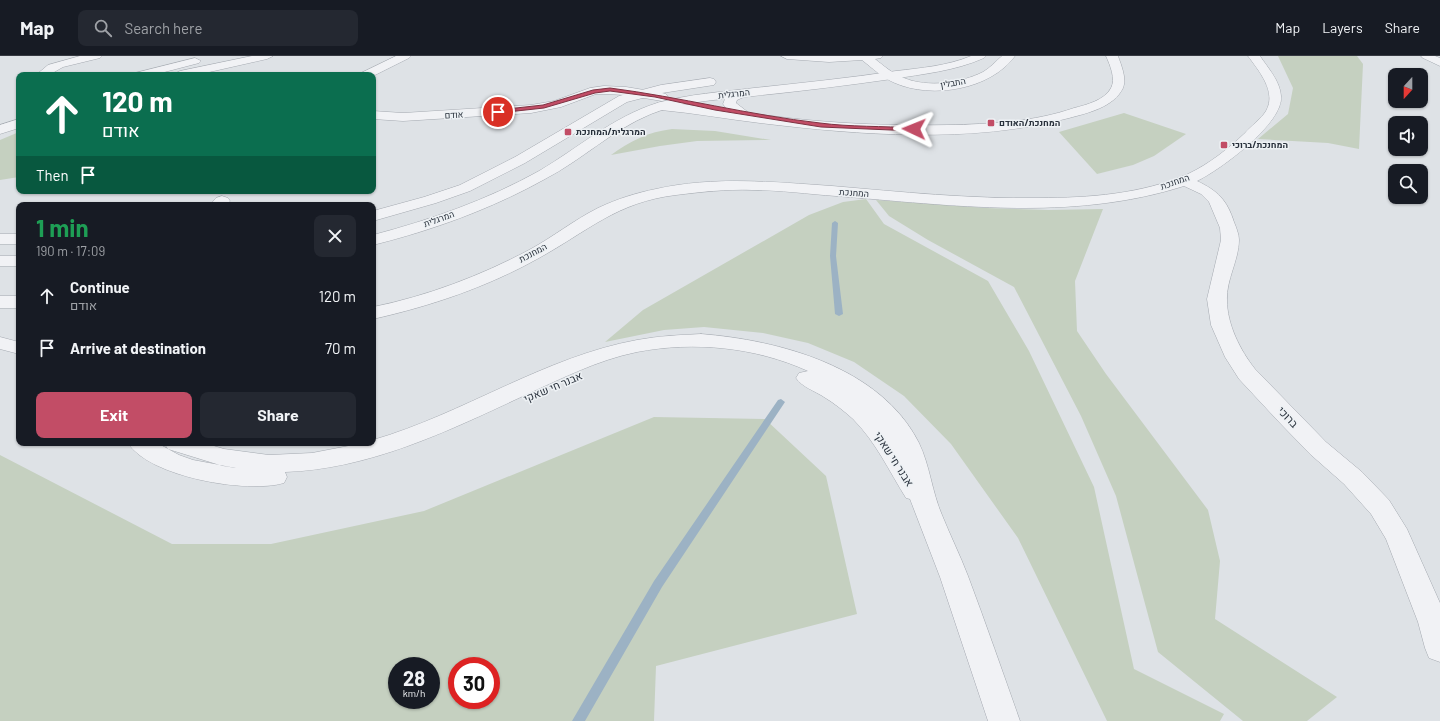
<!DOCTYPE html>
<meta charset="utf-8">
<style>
:root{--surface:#171b24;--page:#242831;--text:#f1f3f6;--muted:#9ea1a6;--line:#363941;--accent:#c24d66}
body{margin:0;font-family:Barlow,Heebo,sans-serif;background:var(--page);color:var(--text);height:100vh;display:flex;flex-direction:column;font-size:15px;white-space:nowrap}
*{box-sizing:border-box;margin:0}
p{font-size:13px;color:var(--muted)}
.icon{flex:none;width:22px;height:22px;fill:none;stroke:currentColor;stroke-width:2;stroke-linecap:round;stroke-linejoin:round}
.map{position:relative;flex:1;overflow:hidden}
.side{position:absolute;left:16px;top:146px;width:360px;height:244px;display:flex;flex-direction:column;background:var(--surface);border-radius:8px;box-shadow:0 1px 3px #0004}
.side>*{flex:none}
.guide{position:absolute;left:16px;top:16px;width:360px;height:122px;border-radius:8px;box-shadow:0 1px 3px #0004;background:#0b6e4f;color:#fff;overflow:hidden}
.needle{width:26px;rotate:201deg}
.fabs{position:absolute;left:1388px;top:12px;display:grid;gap:8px}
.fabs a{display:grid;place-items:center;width:40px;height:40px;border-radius:8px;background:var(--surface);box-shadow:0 1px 3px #0004;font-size:20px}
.speed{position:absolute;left:388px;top:601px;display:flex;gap:8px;font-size:20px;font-weight:700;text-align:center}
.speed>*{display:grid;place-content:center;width:52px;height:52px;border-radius:50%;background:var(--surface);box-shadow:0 1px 3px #0004;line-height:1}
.speed small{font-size:10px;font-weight:400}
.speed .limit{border:6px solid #d22;background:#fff;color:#111}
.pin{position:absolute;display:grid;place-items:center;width:34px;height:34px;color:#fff;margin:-17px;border:2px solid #fff;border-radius:50%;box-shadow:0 1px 4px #0007}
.me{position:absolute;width:44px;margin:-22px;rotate:272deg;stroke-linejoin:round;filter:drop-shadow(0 0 3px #0008)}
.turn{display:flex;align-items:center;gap:14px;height:84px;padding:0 20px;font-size:18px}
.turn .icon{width:52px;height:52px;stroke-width:2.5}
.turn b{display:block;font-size:28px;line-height:34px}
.then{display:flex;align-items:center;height:38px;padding:0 20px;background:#0003;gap:8px;font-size:15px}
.round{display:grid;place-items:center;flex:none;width:42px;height:42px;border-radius:8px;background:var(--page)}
.head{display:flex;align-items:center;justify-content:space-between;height:68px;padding:0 20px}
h1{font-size:24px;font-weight:700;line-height:30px;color:#1e9e55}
.cta{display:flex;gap:8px;margin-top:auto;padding:8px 20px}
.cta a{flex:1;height:46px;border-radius:8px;background:var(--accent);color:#fff;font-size:16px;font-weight:700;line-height:46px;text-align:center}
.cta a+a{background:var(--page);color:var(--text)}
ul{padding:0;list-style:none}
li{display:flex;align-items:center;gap:12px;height:52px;padding:0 20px}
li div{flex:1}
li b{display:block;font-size:15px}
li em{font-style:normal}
header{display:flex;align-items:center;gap:24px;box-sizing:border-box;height:56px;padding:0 20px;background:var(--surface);border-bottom:1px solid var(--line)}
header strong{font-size:19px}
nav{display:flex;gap:22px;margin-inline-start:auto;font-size:14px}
.search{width:280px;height:36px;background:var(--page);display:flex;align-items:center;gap:10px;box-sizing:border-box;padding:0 14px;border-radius:8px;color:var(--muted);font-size:15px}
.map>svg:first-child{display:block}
.green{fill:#c5d0c0;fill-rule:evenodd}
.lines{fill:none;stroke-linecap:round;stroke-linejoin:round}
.stream{fill:#9cb2c4;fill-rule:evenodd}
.minor-casing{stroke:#a4a9b0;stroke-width:1}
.tertiary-casing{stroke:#a4a9b0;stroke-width:1}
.minor{fill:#f1f2f5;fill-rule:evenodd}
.tertiary{fill:#f1f2f5;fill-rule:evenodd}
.route{fill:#c24d66;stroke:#7e3242}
.poi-dot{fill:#c24d66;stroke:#edf1f4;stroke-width:1.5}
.labels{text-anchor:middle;stroke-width:3;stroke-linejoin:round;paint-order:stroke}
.far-street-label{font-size:9px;fill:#29313c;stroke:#edf1f4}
.far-poi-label{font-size:9px;font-weight:bold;fill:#29313c;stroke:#edf1f4;text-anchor:start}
.street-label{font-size:11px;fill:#29313c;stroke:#edf1f4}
</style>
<header>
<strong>Map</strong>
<div class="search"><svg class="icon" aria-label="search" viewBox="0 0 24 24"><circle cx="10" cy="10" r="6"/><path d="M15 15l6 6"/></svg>Search here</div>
<nav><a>Map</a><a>Layers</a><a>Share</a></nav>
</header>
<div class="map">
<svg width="1440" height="665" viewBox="0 0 1440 665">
<rect width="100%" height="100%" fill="#dee2e6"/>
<g class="green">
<path d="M 1278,0 L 1357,0 L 1363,8 L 1359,93 L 1328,87 L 1258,83 L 1288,58 L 1293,32 Z"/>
<path d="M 1124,57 L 1186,78 L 1154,100 L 1133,109 L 1097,118 L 1059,76 Z"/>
<path d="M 672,73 L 715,75 L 771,84 L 697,85 L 660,90 L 611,99 C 630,85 648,76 672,73 Z"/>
<path d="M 19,76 L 19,121 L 0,124 L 0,84 Z"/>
<path d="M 866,143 L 884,168 L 988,225 L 1029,295 L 1094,431 L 1134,613 L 1224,658 L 1220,665 L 1107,665 L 1018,482 L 951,388 L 904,340 L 854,306 L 808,287 L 763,277 L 704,271 L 664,274 L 605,286 L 643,254 L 809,159 L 843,146 Z"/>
<path d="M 876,144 L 986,152 L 1049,154 L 1103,153 L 1075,225 L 1077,275 L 1106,318 L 1208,454 L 1220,505 L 1215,563 L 1337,641 L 1307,665 L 1243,665 L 1158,596 L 1116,440 L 1081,360 L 1014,231 L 928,184 L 889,160 Z"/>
<path d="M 654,361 L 765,363 L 826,420 L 857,558 L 656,610 L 654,665 L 0,665 L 0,399 L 172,488 L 271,488 L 424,455 ZM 397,610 L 431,610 L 431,644 L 397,644 ZM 457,610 L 491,610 L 491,644 L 457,644 Z"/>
</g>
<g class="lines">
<g class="stream">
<path d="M 835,165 L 838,167 L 836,200 L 843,258 L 839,260 L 835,258 L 830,200 L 832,167 Z"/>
<path d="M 781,343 L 785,346 L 662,531 L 585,665 L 572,665 L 654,525 L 778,344 Z"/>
</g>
<g class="minor-casing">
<g id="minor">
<path d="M 80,0 L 102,0 L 100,2 L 63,11 L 49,19 L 36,19 L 48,9 Z"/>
<path d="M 396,0 L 411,0 L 409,2 L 373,20 L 359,19 L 361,17 Z"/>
<path d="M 781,0 L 883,0 L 881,2 L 875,3 C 884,10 893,18 904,22 C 928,32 961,27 983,16 C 990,12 996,5 1002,0 L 1015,0 C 990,34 932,43 895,27 C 883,22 872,12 862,4 L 829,6 L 787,3 Z"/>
<path d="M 1106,0 L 1118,0 C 1121,9 1127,22 1123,32 C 1114,51 1088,57 1069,62 C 971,88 860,79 760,67 C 727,63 694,57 661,54 L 657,53 L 655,50 L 657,47 L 661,46 C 703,50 745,57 788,62 C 841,68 895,70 948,69 C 990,68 1034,66 1074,52 C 1086,49 1105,44 1111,32 C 1116,23 1110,9 1106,0 Z"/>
<path d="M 1248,0 L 1260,0 C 1268,12 1280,25 1281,40 C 1284,67 1220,114 1197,125 C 1218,135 1227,144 1234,166 C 1236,171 1239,178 1239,184 C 1239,204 1226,224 1227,244 C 1227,268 1240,294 1255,313 L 1326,386 L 1362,416 L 1389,444 L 1407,473 L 1440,547 L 1440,606 L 1429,602 L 1425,592 L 1418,566 L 1386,483 L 1371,458 L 1344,428 L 1310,398 L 1279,366 L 1239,323 L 1225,301 L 1211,269 L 1207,243 L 1221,184 L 1220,172 L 1209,146 L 1201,138 L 1184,130 C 1071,166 952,149 836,140 C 808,138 780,134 752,134 C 726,133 701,136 676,139 C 617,146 588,175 539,202 C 487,231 431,250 373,263 L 373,251 C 427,240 480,220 529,194 C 553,181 574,164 598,152 C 617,143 636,137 656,133 C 714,120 773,126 832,130 C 901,136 970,143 1039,142 C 1089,142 1142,138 1188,118 C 1209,108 1228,93 1245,77 C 1251,70 1261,63 1266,55 C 1277,36 1259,15 1248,0 Z"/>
<path d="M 1421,0 L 1435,0 L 1440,2 L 1440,10 L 1423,2 Z"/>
<path d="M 604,30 L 626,31 L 662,37 L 666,38 L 668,41 L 666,44 L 662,45 L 626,39 L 604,38 L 596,38 L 561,51 L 531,57 L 403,65 L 373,63 L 373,55 L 403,57 L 531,49 L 554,45 L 590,32 Z"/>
<path d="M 222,140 L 228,142 L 230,145 L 227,149 L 210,149 L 216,142 Z"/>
<rect x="0" y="178" width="19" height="10"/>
<path d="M 701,278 C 779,284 881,311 919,387 C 930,410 932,436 942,459 C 950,479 960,499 968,520 C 986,568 1003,617 1020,665 L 988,665 L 940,521 L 910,443 L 906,442 C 889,415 876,386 853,363 C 844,355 834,347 824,341 C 815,335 802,331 796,322 L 799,317 L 808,315 C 755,291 694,285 637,296 C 597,304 558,324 521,341 C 446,376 369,413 285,416 L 287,421 L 284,427 C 248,438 149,421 128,387 L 157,387 L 179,399 L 193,404 L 236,412 L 223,410 L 168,393 L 164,387 L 204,387 L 224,393 L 269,399 L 312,397 L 364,387 L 373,387 L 373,384 C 463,358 544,301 637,284 C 659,280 679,279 701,278 Z"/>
<path d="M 0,281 L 19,286 L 19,298 L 0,293 Z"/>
</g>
</g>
<g class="tertiary-casing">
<g id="tertiary">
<path d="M 252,0 L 273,0 L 267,3 L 196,19 L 174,19 L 176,17 L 180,15 Z"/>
<path d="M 971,0 L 986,0 L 984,2 C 955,15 923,18 892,23 C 843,30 793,36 744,41 L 737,44 L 736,47 L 749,57 L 748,60 C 738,62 728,56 723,48 L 725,43 C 699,45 674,49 651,58 C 612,74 582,104 545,123 C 491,153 433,174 373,189 L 373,179 C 430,164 487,144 539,115 C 578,92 613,61 657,47 C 689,38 722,36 754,32 C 802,27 849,22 896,15 C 921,12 947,10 971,0 Z"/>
<path d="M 195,2 L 201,5 L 199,7 L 153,19 L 133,19 L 135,17 Z"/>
<path d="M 710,22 L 714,23 L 716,26 L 714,29 L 662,37 L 627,46 L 525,107 L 470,135 L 436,147 L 373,165 L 373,155 L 424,141 L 460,129 L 515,101 L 619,40 L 661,29 Z"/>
<path d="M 19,63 L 19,72 L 0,78 L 0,69 Z"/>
<rect x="0" y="200" width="19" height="10"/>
<rect x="0" y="240" width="19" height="12"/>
</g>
</g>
<use href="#minor" class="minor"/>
<use href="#tertiary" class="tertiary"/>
</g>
<path class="route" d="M 610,32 C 680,41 749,59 820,67 C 850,71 883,70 914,72 L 917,73 L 914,75 L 821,71 L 715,54 L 655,41 L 610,35 L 595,37 L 544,52 L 498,57 L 496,56 L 498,54 L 543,49 L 593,34 Z"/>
<g class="poi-dot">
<rect x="987" y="63" width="8" height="8" rx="2"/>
<rect x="564" y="72" width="8" height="8" rx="2"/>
<rect x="1220" y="85" width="8" height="8" rx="2"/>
</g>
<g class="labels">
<g class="far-street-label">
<text transform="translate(953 27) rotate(-10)" y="3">התבלין</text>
<text transform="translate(734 38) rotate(-6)" y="3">המרגלית</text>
<text transform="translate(454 59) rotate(-3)" y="3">אודם</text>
<text transform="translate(1175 126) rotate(-19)" y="3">המחנכת</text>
<text transform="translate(854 137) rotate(4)" y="3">המחנכת</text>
<text transform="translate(439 163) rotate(-20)" y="3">המרגלית</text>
<text transform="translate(533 197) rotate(-28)" y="3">המחנכת</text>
</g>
<g class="far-poi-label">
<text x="999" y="70">המחנכת/האודם</text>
<text x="576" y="79">המרגלית/המחנכת</text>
<text x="1232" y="92">המחנכת/ברוכי</text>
</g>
<g class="street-label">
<text transform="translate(553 331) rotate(-23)" y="4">אבנר חי שאקי</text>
<text transform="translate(1288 361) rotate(46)" y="4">ברוכי</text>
<text transform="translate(894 403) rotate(57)" y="4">אבנר חי שאקי</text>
</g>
</g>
</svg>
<div class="fabs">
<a><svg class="needle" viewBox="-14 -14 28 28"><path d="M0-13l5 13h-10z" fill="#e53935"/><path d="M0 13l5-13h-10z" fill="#9ea1a6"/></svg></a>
<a><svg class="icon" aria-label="sound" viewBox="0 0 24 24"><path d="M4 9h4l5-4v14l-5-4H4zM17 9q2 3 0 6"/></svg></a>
<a><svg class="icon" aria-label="search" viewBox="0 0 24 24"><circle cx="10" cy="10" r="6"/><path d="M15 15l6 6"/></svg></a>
</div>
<div class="speed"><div>28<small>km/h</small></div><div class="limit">30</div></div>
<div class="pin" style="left:498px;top:56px;background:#d93025"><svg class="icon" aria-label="arrive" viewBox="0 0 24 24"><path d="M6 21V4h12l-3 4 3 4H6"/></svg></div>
<svg class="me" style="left:914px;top:73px" viewBox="-20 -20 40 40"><path d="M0-17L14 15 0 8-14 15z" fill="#c24d66" stroke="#fff" stroke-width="4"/></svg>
<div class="guide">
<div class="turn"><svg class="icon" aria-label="ahead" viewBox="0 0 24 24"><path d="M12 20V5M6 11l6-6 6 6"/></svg><div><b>120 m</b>אודם</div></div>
<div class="then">Then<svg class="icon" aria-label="arrive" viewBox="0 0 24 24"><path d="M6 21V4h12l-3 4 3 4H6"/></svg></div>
</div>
<section class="side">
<div class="head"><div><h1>1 min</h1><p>190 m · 17:09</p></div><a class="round"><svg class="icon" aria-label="close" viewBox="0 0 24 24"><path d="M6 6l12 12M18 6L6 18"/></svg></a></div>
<ul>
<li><svg class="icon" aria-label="ahead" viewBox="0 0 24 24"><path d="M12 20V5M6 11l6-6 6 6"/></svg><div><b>Continue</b><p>אודם</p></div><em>120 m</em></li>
<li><svg class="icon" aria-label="arrive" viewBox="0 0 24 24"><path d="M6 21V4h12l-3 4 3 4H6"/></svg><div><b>Arrive at destination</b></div><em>70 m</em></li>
</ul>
<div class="cta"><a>Exit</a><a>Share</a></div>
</section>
</div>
